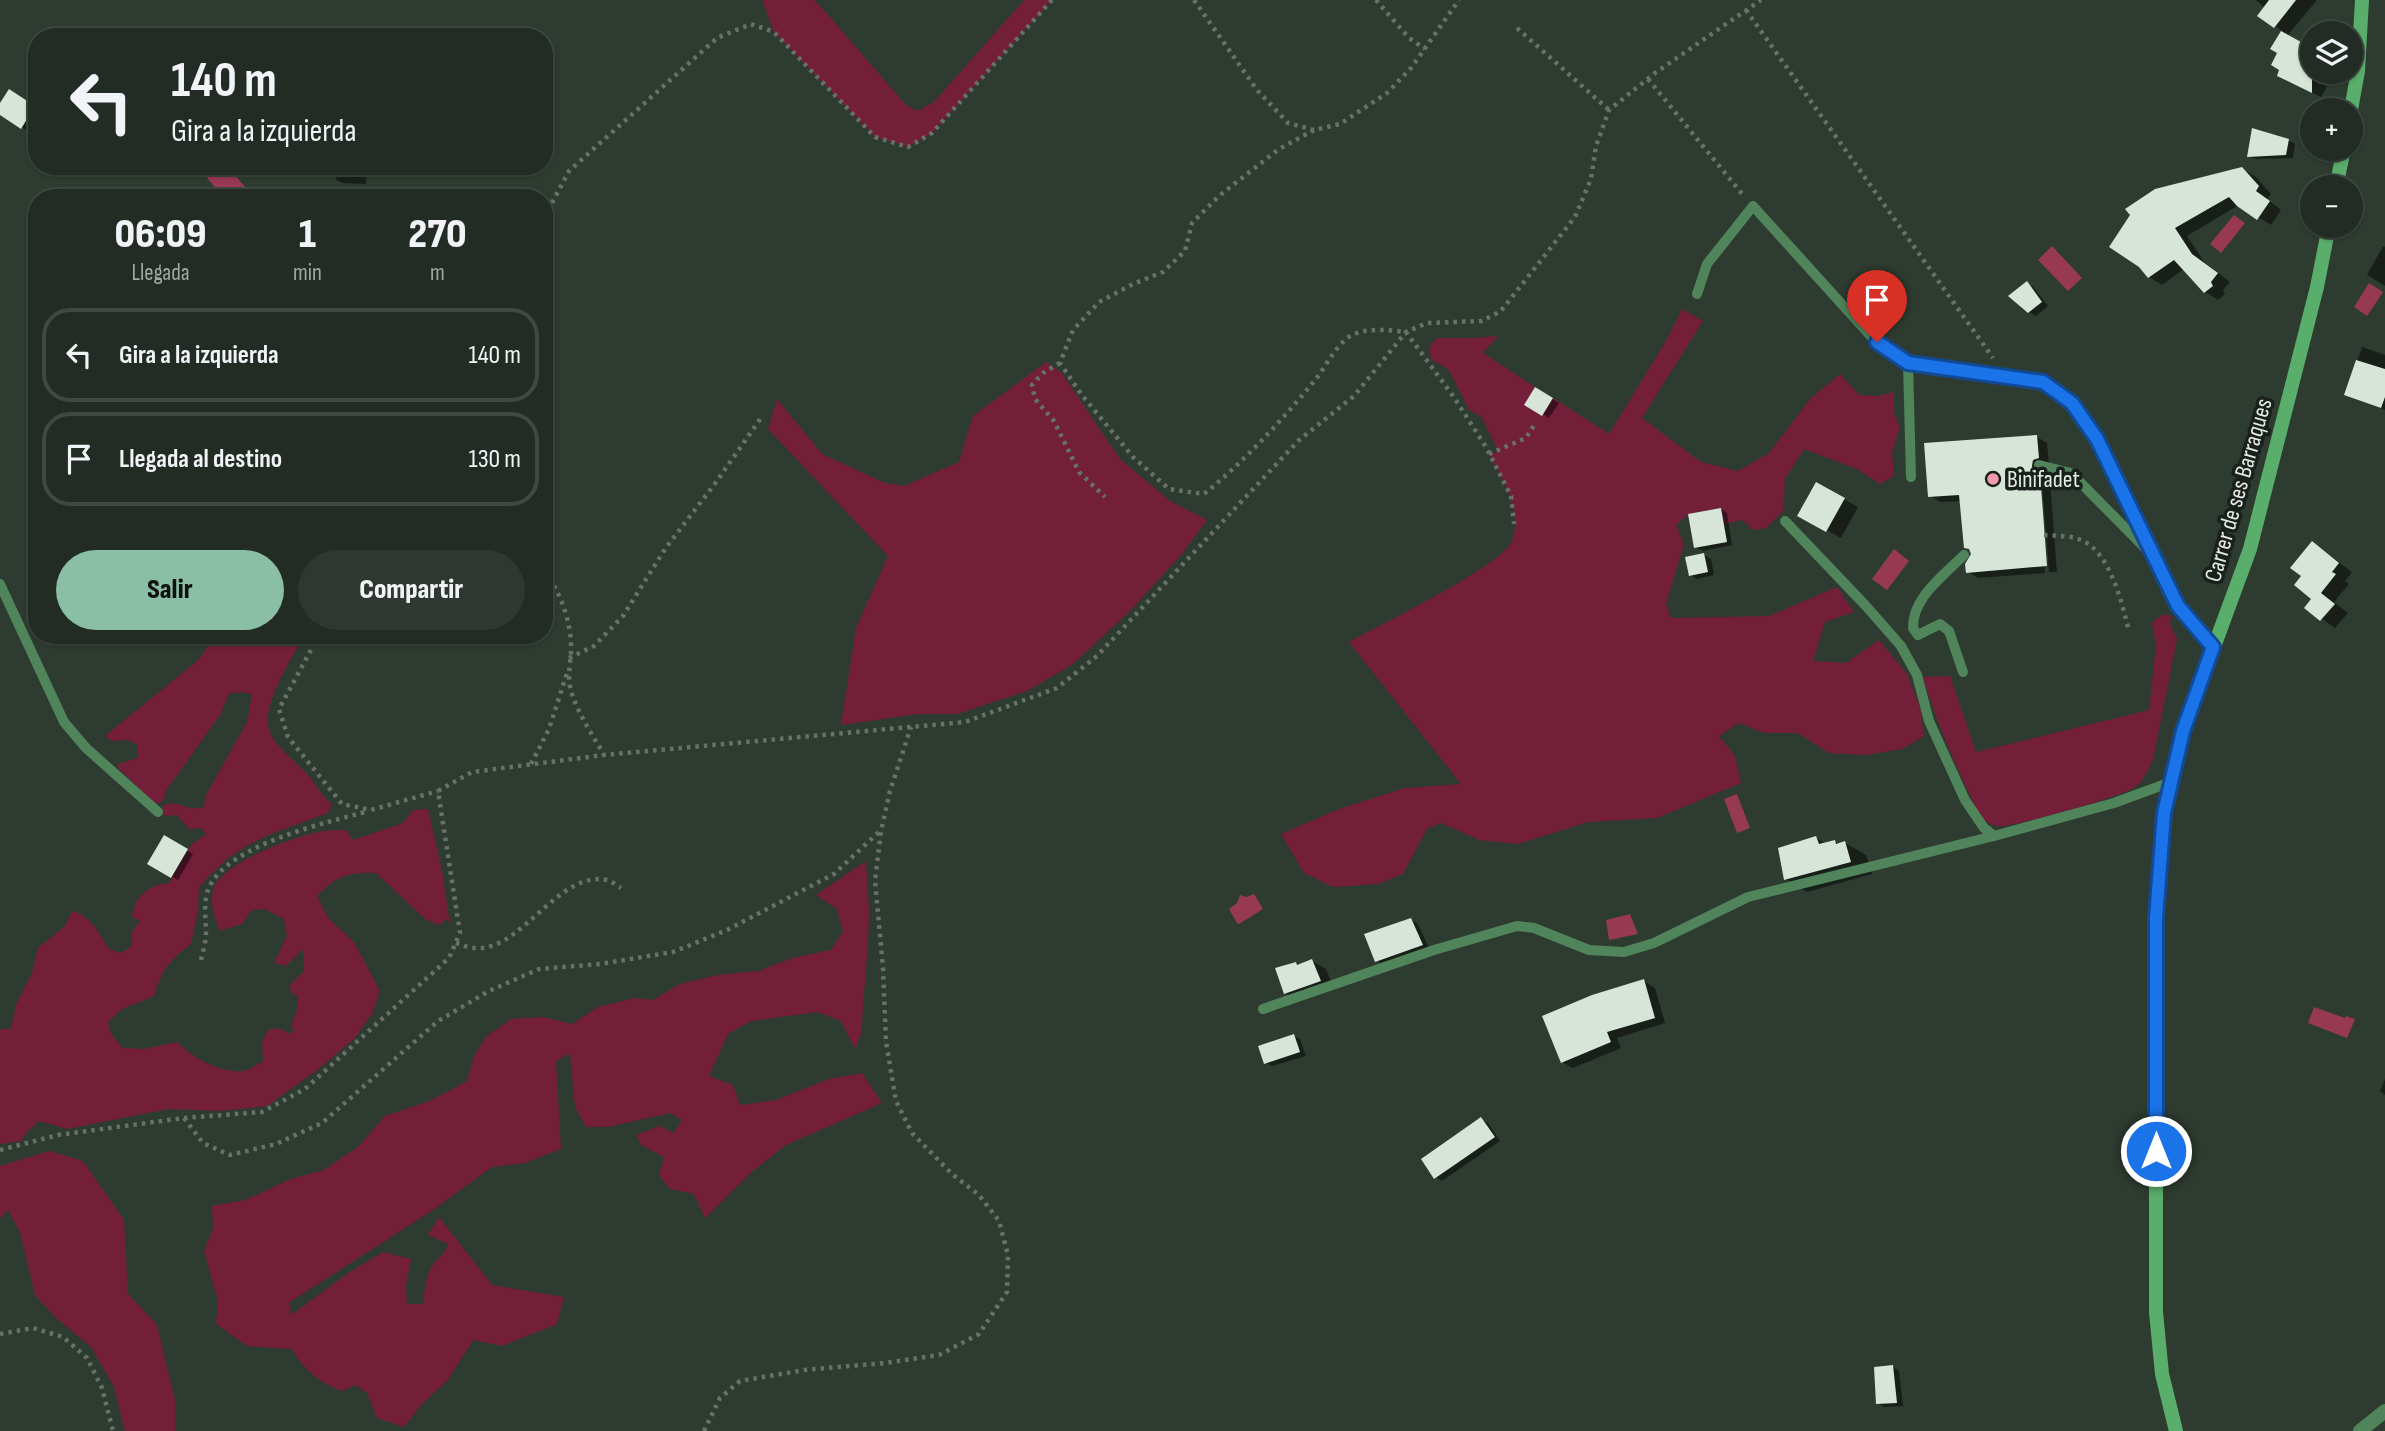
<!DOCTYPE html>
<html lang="es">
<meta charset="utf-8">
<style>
:root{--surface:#222c24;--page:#2e3831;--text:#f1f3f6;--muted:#a2a7a6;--line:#3f4841;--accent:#8abfa5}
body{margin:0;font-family:"Sofia Sans Condensed",sans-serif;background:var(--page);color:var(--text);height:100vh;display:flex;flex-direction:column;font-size:26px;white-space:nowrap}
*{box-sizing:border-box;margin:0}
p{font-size:23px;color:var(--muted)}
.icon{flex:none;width:38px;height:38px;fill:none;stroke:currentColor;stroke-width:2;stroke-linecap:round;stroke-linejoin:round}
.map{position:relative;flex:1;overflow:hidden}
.panel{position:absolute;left:28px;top:189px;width:525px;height:455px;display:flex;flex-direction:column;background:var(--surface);border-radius:28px;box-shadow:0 2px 5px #0004,0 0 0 2px var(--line)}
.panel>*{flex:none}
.hud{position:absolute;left:28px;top:28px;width:525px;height:147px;border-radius:28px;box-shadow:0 2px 5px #0004,0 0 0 2px var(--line);background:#222c24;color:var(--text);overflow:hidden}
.tools{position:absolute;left:2300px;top:21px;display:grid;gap:14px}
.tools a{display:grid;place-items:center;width:63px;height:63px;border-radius:50%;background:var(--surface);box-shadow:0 2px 5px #0004,0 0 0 2px var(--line);font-size:35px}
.pin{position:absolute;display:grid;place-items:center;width:60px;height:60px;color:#fff;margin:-72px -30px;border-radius:50% 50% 50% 0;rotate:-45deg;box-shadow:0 0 7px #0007}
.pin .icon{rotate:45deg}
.me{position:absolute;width:77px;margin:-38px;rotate:0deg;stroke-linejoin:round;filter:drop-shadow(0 0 5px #0008)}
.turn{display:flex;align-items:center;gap:24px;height:147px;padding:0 28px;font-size:32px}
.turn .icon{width:91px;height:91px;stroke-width:2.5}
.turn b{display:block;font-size:49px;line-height:60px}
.eta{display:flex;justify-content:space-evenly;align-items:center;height:119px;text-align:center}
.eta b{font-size:42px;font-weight:800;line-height:49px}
.cta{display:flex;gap:14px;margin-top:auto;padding:14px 28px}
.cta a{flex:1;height:80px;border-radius:42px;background:var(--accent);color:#111;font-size:28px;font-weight:800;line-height:80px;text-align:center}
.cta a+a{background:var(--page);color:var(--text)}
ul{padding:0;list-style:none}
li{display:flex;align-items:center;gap:21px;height:94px;margin:0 14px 10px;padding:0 14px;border:4px solid var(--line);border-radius:28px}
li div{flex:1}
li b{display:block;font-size:26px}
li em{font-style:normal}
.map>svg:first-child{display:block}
.green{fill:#741f3a}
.water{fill:#983954}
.shadow{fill:#0007}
.building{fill:#d6e5d8}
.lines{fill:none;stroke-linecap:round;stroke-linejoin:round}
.path{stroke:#667268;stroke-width:4.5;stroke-dasharray:3.5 5;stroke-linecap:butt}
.service{stroke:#50845a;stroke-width:10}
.minor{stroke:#50845a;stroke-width:14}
.secondary{stroke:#59ae6b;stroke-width:14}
.route-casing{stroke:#114b97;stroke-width:18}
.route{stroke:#1a73e8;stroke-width:12}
.poi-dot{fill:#f29aad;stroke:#1a201b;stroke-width:2.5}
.labels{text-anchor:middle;stroke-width:7;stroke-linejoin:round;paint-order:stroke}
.poi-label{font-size:24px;fill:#e4ece5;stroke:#1a201b;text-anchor:start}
.street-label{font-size:24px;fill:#e4ece5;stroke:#1a201b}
</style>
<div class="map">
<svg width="2385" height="1431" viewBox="0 0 2385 1431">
<rect width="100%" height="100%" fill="#2e3b30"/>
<g class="green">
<path d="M 762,0 L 815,0 L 906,105 L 917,111 L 934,102 L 1024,0 L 1052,0 L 932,133 L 908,147 L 875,137 L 774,32 Z"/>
<path d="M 1682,309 L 1703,321 L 1642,418 L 1701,462 L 1738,471 L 1769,453 L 1811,398 L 1840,374 L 1859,395 L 1878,396 L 1894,392 L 1894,414 L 1900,427 L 1892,452 L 1894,476 L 1880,484 L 1857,469 L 1804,449 L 1785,479 L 1783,511 L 1766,528 L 1753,530 L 1743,520 L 1724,524 L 1721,508 L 1688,514 L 1676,525 L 1684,544 L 1666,604 L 1671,618 L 1769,616 L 1837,587 L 1854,612 L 1825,622 L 1813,661 L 1846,663 L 1879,640 L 1907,674 L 1920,707 L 1924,736 L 1902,749 L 1866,755 L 1829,753 L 1798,733 L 1764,733 L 1739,723 L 1719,736 L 1735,756 L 1741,783 L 1657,818 L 1588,822 L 1518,844 L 1479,840 L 1441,823 L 1427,829 L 1403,874 L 1378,884 L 1333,887 L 1304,873 L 1281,834 L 1339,809 L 1405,788 L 1461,784 L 1349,642 C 1378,626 1503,565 1512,541 C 1523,512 1502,478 1489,454 L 1497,452 L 1496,447 L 1481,416 L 1469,410 L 1449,370 L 1431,359 L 1429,347 L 1437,338 L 1475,338 L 1498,336 L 1483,353 L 1535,387 L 1525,405 L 1542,416 L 1553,398 L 1609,434 L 1666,341 Z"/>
<path d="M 1046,362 L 1061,372 L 1120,459 L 1170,501 L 1207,520 L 1182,554 L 1129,612 L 1073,664 L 1027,691 L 957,714 L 918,714 L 841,725 L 856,628 L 888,556 L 768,429 L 777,399 L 822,454 L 885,483 L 904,486 L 959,462 L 973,416 Z"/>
<path d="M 2164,614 L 2171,616 L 2170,624 L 2177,639 L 2153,760 C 2148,770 2144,780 2135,787 C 2121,797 2023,824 2003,826 C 1998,827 1991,825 1987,822 C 1978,816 1973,801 1968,791 C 1950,753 1935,717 1923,677 L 1950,676 L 1976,752 L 2149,710 L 2156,646 L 2152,622 Z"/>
<path d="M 217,635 L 235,635 L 245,644 L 264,645 L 278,635 L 304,635 C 292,659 257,709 271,735 C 279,750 293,759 304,771 C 315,781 320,795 332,804 L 328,813 L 273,833 L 248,845 L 227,859 L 208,877 L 199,888 L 198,910 L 191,944 C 169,960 162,970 154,996 L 122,1009 L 108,1022 L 111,1034 L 123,1048 L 144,1049 L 177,1042 C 193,1058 219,1073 243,1071 C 249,1070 258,1064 263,1061 L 262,1042 L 268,1030 L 278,1028 L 291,1034 L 295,1029 L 291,1028 C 294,1014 299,1012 298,996 L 291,993 L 290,985 L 304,971 L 303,949 L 286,966 L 274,963 L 287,936 L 284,919 L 265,909 L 252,910 L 242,924 L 220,931 C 215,918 208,902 214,888 C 223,862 298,835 324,831 C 331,830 339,830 346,830 L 353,840 L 403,823 L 413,810 L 428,809 L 442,871 L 450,924 L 446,919 L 439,925 L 425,919 L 376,873 C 349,872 336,876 317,896 L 328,918 L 354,942 L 380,991 L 372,1014 L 354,1039 L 316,1071 L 267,1106 L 220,1111 L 168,1109 L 67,1129 L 39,1121 L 27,1132 L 21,1141 L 0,1144 L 0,1029 L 11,1029 L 16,1005 L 32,973 L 38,948 L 65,926 L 72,911 C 91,916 100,934 109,949 L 122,953 L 131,946 L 132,932 L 140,921 L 132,917 C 134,896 149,885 169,883 L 192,844 L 206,834 L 201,828 L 189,829 L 177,815 L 165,816 L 161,810 L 165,804 C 181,801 188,812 204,807 L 206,795 L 247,722 L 252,694 L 241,692 L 229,694 L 220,715 L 165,792 L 164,800 L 156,804 L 119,769 L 118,764 L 137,758 L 138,745 L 128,740 L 112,741 L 105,736 L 197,661 Z"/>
<path d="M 866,861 L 869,910 L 868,943 L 861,1034 L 855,1049 L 841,1021 L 818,1012 L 751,1021 L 728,1034 L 709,1076 L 733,1085 L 740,1105 L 776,1100 L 829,1079 L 862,1073 L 882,1103 L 786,1145 L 754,1170 L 705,1218 L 694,1194 L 670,1189 L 659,1175 L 664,1157 L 641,1145 L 636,1135 L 660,1126 L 673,1133 L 682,1120 L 670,1113 L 608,1127 L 586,1127 L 575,1107 L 570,1053 L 556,1061 L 561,1149 L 525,1163 L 492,1167 L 433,1210 L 290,1302 L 291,1315 L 350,1272 L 383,1252 L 411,1259 L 406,1286 L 407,1304 L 423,1304 C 425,1291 425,1278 432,1266 C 439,1256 443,1258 448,1244 L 428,1235 L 439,1217 L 492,1285 L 564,1297 L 557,1324 L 502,1346 L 473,1340 L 448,1380 L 421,1405 L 404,1427 L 377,1418 L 367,1393 L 356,1385 L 341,1391 C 316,1380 306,1372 292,1349 L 247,1346 L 216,1324 L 218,1301 L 204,1251 L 213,1229 L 212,1206 L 245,1200 L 291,1179 L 324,1170 L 359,1146 L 385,1116 L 432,1100 L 467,1081 L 475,1054 L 487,1036 L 511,1019 L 543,1017 L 572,1024 L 598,1007 L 634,998 L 653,1000 L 680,984 L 717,975 L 759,971 L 792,958 L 831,950 L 843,931 L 837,909 L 816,895 Z"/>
<path d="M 49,1151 L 83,1161 L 124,1220 L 128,1294 L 157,1325 L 175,1400 L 175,1431 L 125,1431 L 114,1387 L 91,1347 L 56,1318 L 35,1295 L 20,1232 L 8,1210 L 0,1218 L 0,1166 Z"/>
</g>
<g class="water">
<path d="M 220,166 L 227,166 L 253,196 L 224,198 L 207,178 Z"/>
<path d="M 2234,215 L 2245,223 L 2221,253 L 2210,244 Z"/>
<path d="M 2052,246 L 2082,278 L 2068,291 L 2038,260 Z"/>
<path d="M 2369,283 L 2383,292 L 2367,316 L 2354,307 Z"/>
<path d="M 1894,549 L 1909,561 L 1887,590 L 1872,579 Z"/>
<path d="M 1737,794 L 1750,828 L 1737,833 L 1724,799 Z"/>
<path d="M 1254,894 L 1263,909 L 1239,924 L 1237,923 L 1229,909 L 1237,903 L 1240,895 L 1246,897 Z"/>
<path d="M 1630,914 L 1638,934 L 1609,940 L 1606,920 Z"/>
<path d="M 2314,1007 L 2345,1018 L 2346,1016 L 2355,1019 L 2347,1038 L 2308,1023 Z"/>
</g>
<g class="shadow">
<path d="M 2256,0 L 2317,0 L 2287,36 L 2312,72 L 2335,72 L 2321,97 L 2293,83 L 2280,53 L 2272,48 L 2283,31 L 2275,26 L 2265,8 Z"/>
<path d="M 10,91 L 37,109 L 37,117 L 28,131 L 0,113 L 0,106 Z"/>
<path d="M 2288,140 L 2295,144 L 2293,158 L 2255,159 L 2249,156 Z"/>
<path d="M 337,166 L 366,166 L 366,184 L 343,183 L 336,180 Z"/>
<path d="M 2242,169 L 2256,177 L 2271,194 L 2267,199 L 2281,210 L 2271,225 L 2239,205 L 2187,236 L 2205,263 L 2230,282 L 2223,290 L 2225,294 L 2218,300 L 2205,292 L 2184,269 L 2162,285 L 2149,277 L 2140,265 L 2111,246 Z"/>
<path d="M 2383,246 L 2385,247 L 2385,286 L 2367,275 Z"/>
<path d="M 2027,284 L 2033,287 L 2048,306 L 2036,316 L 2029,312 Z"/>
<path d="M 2362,347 L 2385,355 L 2385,410 L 2346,394 Z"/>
<path d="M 1536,389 L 1559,403 L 1549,418 L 1527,404 Z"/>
<path d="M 2037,437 L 2047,443 L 2049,464 L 2044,466 L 2042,474 L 2050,481 L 2057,572 L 2049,572 L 2041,472 L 2038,472 L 2045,573 L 1978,578 L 1968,572 L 1973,554 L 1962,501 L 1940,502 L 1930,496 Z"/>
<path d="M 1844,499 L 1858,507 L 1841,538 L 1800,515 Z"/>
<path d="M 1721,509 L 1727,513 L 1732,545 L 1703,551 L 1696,547 Z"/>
<path d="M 2312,543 L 2352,572 L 2345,581 L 2349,584 L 2334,602 L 2348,613 L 2335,628 L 2307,608 L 2314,599 L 2304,576 Z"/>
<path d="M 1704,555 L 1711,559 L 1714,575 L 1697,579 L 1690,575 Z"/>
<path d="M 165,837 L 193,854 L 178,880 L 149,863 Z"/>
<path d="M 1816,838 L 1826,844 L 1834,842 L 1839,844 L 1845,843 L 1866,855 L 1872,874 L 1807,892 L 1786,879 Z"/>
<path d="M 1411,920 L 1418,924 L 1429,948 L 1382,964 L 1376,960 Z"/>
<path d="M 1312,961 L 1326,969 L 1334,988 L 1300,1001 L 1285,993 L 1295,963 L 1300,966 Z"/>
<path d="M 1644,981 L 1655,988 L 1665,1023 L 1617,1038 L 1621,1048 L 1573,1068 L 1562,1062 Z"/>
<path d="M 1294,1036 L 1300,1039 L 1306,1056 L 1272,1066 L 1266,1063 Z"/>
<path d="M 2385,1079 L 2385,1095 L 2380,1091 Z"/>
<path d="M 1481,1119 L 1488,1123 L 1500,1141 L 1442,1181 L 1436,1177 Z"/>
<path d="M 1893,1367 L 1899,1371 L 1903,1406 L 1884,1407 L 1878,1403 Z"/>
</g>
<g class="building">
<path d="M 2269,0 L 2296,0 L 2274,28 L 2257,16 Z"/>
<path d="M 2281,31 L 2312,48 L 2312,93 L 2277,76 L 2279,70 L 2271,65 L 2277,53 L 2270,49 Z"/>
<path d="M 9,89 L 35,106 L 21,129 L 0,115 L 0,103 Z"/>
<path d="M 2252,128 L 2289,139 L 2286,155 L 2247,157 Z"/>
<path d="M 2242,167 L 2259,186 L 2256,191 L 2270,201 L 2257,220 L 2237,206 L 2229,197 L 2175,228 L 2192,254 L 2218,273 L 2211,282 L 2213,286 L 2204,293 L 2174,260 L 2148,278 L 2139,267 L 2109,247 L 2130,215 L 2125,209 L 2155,189 Z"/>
<path d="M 2027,281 L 2042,302 L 2028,313 L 2008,296 Z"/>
<path d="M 2356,360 L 2385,369 L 2385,397 L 2381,408 L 2344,395 Z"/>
<path d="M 1535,387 L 1553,398 L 1542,416 L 1524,405 Z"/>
<path d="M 2037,435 L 2039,458 L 2033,460 L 2032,466 L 2034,471 L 2040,473 L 2047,566 L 1966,573 L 1965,564 L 1971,554 L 1969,549 L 1964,548 L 1959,495 L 1928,497 L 1924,443 Z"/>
<path d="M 1816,482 L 1845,498 L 1826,532 L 1797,516 Z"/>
<path d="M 1721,508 L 1727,542 L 1694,548 L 1688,514 Z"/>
<path d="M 2312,541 L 2339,563 L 2332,572 L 2336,574 L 2321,593 L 2335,604 L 2320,621 L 2304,608 L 2311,599 L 2294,585 L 2301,576 L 2290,568 Z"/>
<path d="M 1704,553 L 1708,572 L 1689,576 L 1685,557 Z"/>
<path d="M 164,835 L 188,849 L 171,878 L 147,864 Z"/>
<path d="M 1816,836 L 1819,844 L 1835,840 L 1836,844 L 1845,841 L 1851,862 L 1784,880 L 1778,848 Z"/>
<path d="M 1411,918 L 1423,945 L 1375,962 L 1364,934 Z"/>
<path d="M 1312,959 L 1321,981 L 1284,994 L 1275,968 L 1296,962 L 1297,965 Z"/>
<path d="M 1644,979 L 1655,1018 L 1607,1032 L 1611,1042 L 1561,1063 L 1542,1016 L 1592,995 Z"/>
<path d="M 1294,1034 L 1300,1052 L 1264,1064 L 1258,1046 Z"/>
<path d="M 1481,1117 L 1495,1137 L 1434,1179 L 1421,1159 Z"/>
<path d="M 1893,1365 L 1897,1403 L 1876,1404 L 1874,1367 Z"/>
</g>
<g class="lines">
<g class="path">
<path d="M 1194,0 L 1257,90 L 1288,123 L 1314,130 L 1340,124 L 1387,93 L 1411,68 L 1459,0"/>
<path d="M 1376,0 L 1409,38 L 1425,49"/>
<path d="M 1746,10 L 1993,358"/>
<path d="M 1517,28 L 1609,110"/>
<path d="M 1648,79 L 1743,195"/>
<path d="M 1314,130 L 1279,149 L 1219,196 L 1192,223 L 1185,251 L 1163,272 L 1133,284 L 1099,302 L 1073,330 L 1060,363 L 1081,394 L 1133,457 L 1169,489 L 1204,494 C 1245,461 1282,420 1316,379 C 1325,367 1333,351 1345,340 C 1360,326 1388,330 1406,332 L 1453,396 L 1486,447 L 1511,496 L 1514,524"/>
<path d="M 544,218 L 569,171 L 717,38 L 751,24 L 774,32 L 875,137 L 908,147 L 932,133 L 1052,0"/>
<path d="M 1060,363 L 1043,373 L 1032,385 L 1035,399 L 1054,421 L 1079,472 L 1105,497"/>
<path d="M 1489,454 L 1526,438 L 1536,422"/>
<path d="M 2044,535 C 2057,536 2071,535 2083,541 C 2110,553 2123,605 2129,632"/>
<path d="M 544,572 C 560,590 570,620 571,643 C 572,662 565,677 573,697 C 580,717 594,737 604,755"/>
<path d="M 319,635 L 279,709 L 288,737 L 342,804 L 371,810 L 438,791"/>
<path d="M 569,658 L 594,646 L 623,616 L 665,549 L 714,485 L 763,415"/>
<path d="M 531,764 L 549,729 L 567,673"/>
<path d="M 456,943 C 464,946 472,949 482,948 C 525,944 561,870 607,880 C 612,881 617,886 621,888"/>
<path d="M 201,960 C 203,951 206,942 206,933 C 206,919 203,904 208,890 C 225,845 325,823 369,811"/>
<path d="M 184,1118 L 203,1143 L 230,1155 L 276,1144 L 322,1123 L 438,1021 L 489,991 L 539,969 L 600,964 L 673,952 L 727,930 L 834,874 L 880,831"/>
<path d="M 0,1150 L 58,1135 L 184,1118 L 262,1112 L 305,1089 L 449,958 L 460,933 L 438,791 L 472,772 L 604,755 L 965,722 L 1057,688 L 1097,656 L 1298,441 L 1354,396 L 1406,332 L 1427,323 L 1482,321 L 1501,311 L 1575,217 L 1591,179 L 1596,146 L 1609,110 L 1655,73 L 1761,0"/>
<path d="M 0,1334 L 33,1328 L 63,1337 L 87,1358 L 102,1388 L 113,1431"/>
<path d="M 704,1431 L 720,1398 L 740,1381 L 804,1370 L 885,1363 L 939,1355 L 979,1334 L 1007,1292 L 1008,1255 L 999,1221 L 979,1195 L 952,1174 L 912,1133 L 896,1101 L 886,1042 L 883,968 L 875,881 L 881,831 L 890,791 L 911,727"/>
</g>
<g class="service">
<path d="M 1697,294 L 1707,264 L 1753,206 L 1877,343 L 1908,363"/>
<path d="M 2039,465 L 2071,473 L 2147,550"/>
<path d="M 1911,477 L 1908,363 L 2043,382 L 2072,403 L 2097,439 L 2178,605 L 2213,647"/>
<path d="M 1785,521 L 1866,606 L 1901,646 L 1917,675 L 1929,721 L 1965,800 L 1984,828 L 1994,836 L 2114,803 L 2171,782"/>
<path d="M 0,584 L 64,722 L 86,748 L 158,812"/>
<path d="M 1963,672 L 1949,631 L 1940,624 L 1918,635 L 1913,628 C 1912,598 1944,575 1964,555"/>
<path d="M 1263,1009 L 1434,950 L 1517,926 L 1534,928 L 1589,950 L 1624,952 L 1654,943 L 1748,897 L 1994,836"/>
</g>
<path class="minor" d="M 2360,1431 L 2385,1411"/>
<g class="secondary">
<path d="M 2350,115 L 2358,71 L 2362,0"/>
<path d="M 2336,187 L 2344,149"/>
<path d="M 2176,1431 L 2162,1374 L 2156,1312 L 2156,918 L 2164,813 L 2183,731 L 2250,549 L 2317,287 L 2329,226"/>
</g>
</g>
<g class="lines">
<g class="route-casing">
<path id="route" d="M 1877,342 L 1908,363 L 2043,382 L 2072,403 L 2097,439 L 2178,606 L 2213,647 L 2183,731 L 2164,813 L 2156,918 L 2156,1151"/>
</g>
<use href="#route" class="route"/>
</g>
<circle class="poi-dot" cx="1993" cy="479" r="7"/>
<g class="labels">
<g class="poi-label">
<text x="2007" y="487">Binifadet</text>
</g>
<g class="street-label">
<text transform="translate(2238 490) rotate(-74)" y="8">Carrer de ses Barraques</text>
</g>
</g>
</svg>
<div class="tools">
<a><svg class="icon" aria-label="layers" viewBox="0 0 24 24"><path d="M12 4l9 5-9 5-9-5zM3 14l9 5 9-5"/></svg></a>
<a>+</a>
<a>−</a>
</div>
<div class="pin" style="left:1877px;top:342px;background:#d93025"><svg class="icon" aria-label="arrive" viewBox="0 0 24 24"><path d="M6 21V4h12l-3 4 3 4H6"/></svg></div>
<svg class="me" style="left:2156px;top:1151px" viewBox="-20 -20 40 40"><circle r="17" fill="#1a73e8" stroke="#fff" stroke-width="3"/><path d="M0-11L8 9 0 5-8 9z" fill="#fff"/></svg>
<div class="hud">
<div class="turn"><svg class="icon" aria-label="left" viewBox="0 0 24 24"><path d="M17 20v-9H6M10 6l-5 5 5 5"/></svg><div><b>140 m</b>Gira a la izquierda</div></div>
</div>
<section class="panel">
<div class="eta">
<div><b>06:09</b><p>Llegada</p></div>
<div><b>1</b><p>min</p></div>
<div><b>270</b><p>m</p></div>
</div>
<ul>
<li><svg class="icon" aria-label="left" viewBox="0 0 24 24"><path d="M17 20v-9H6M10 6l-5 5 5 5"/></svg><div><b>Gira a la izquierda</b></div><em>140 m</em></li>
<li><svg class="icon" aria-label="arrive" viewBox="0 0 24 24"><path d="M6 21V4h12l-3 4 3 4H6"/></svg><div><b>Llegada al destino</b></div><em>130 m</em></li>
</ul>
<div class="cta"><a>Salir</a><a>Compartir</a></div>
</section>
</div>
